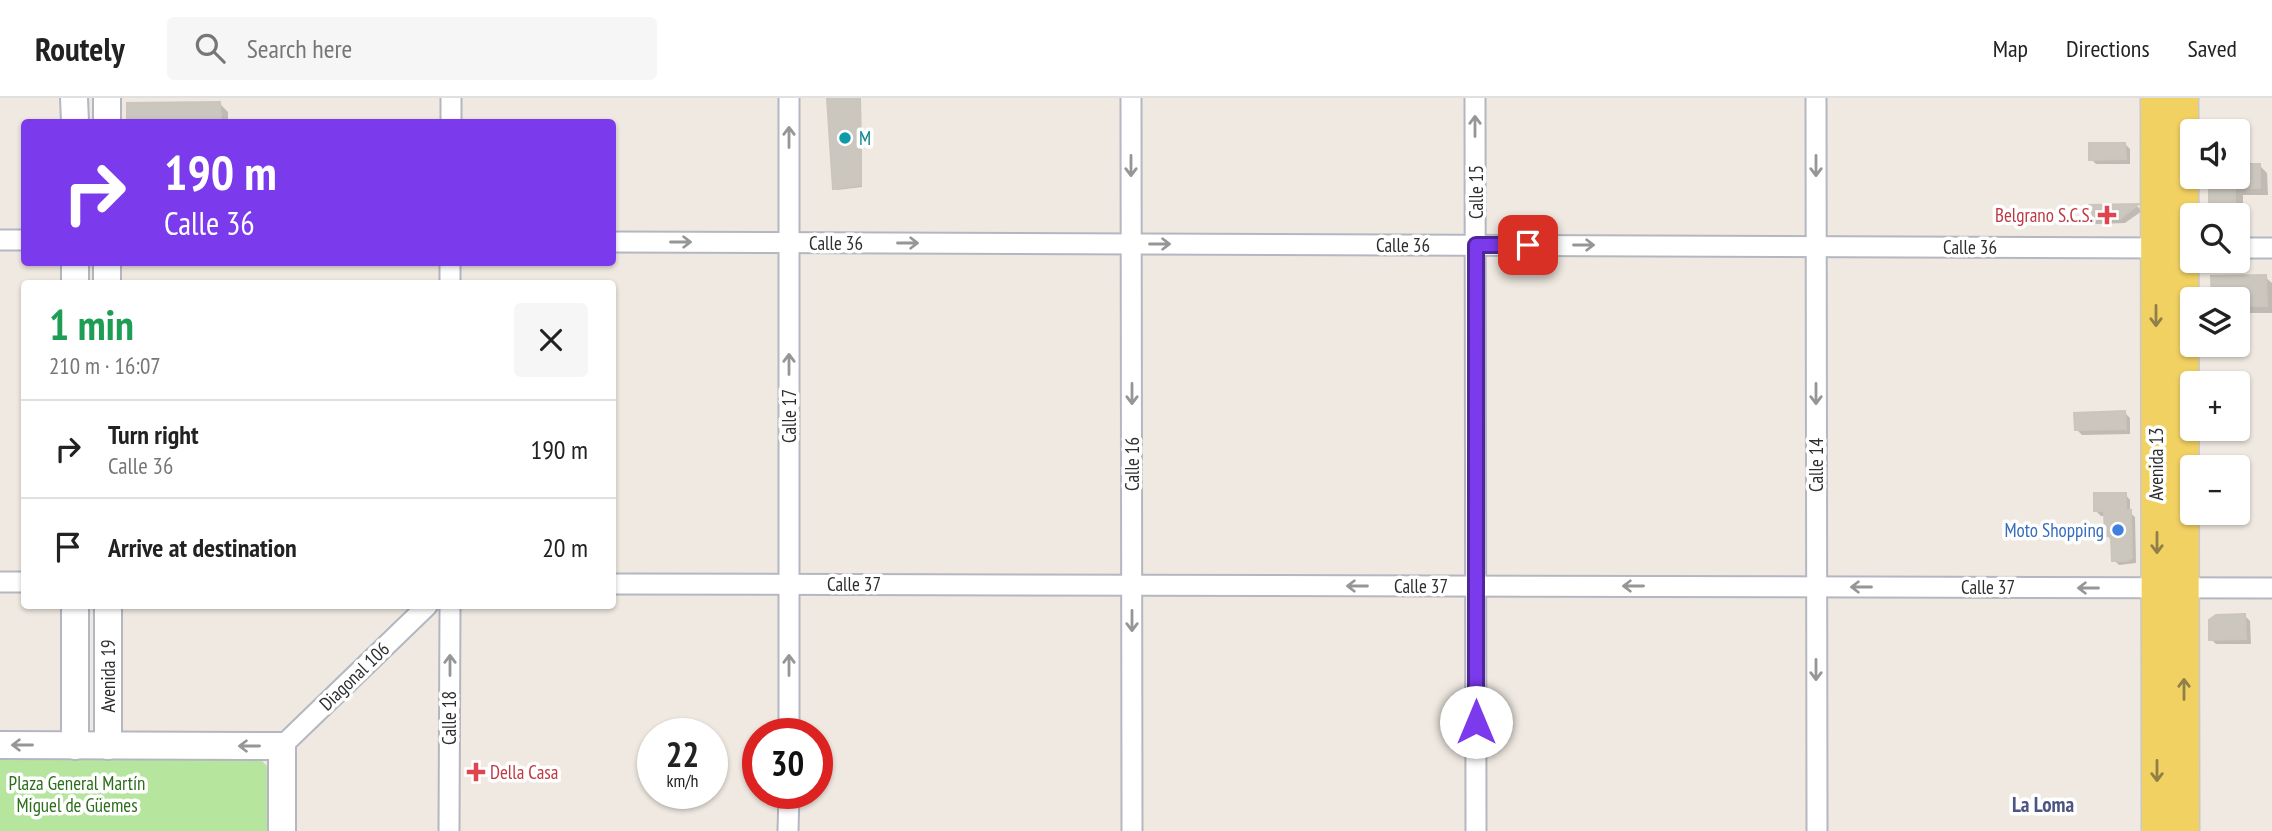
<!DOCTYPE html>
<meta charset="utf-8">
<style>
:root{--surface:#fff;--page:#f6f6f6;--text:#222;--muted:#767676;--line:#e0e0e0}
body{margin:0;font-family:"PT Sans Narrow",sans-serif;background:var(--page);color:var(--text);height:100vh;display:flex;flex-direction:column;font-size:26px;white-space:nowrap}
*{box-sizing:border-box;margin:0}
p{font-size:23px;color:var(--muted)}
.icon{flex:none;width:38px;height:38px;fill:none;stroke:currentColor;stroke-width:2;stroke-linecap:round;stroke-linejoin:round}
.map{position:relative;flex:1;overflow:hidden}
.details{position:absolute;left:21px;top:182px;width:595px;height:329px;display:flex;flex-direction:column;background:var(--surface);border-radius:7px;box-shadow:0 2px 5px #0004}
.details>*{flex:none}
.guide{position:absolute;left:21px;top:21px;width:595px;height:147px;border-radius:7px;box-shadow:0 2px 5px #0004;background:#7c3aed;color:#fff;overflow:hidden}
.buttons{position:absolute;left:2180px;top:21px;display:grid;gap:14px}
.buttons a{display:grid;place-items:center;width:70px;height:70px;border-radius:7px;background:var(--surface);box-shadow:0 2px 5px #0004;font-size:35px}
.speed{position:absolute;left:637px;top:620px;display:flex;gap:14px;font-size:35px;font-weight:700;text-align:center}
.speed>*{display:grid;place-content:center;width:91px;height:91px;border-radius:50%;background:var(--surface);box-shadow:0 2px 5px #0004;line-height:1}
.speed small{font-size:18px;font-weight:400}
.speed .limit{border:10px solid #d22;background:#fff;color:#111}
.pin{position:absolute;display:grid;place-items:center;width:60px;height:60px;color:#fff;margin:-30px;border-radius:14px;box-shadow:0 4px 10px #0006}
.me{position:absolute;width:77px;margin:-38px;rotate:0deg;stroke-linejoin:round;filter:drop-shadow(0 0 5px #0008)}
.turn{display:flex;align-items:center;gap:24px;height:147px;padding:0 28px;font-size:32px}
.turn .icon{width:91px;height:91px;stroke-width:2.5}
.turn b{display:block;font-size:49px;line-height:60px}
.round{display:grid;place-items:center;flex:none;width:74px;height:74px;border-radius:7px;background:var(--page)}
.summary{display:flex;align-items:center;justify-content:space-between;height:119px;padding:0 28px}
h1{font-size:42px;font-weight:700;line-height:52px;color:#1e9e55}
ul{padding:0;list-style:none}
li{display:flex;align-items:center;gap:21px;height:98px;padding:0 28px;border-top:2px solid var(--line)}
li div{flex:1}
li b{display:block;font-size:26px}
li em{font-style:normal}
header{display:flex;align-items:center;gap:42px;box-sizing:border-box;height:98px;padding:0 35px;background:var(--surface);border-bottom:2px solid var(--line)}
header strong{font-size:33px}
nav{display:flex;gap:38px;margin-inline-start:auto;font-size:24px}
.search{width:490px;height:63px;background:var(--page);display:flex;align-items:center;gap:18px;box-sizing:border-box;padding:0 24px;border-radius:7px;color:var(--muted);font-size:26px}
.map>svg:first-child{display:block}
.green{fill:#b6e59e}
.shadow{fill:#0003}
.building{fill:#cbc7bf;stroke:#cbc5ba;stroke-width:2}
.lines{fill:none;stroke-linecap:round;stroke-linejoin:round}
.minor-casing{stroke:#b4b7c1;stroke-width:23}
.secondary-casing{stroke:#b4b7c1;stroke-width:30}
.primary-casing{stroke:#c9c9c9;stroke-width:33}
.minor{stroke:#fff;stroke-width:19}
.secondary{stroke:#fff;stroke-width:26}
.primary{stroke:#f2d163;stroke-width:30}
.oneway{stroke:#969696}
.oneway2{stroke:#908048}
.route-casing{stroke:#51269a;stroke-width:18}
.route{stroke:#7c3aed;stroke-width:12}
.culture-dot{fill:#0f9aa8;stroke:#fff;stroke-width:2.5}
.health-dot{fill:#e0444e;stroke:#fff;stroke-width:2.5}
.shop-dot{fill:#3f7fe0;stroke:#fff;stroke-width:2.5}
.labels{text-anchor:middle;stroke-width:7;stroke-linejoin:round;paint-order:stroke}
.culture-label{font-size:19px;fill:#0d838f;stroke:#fff;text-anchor:start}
.street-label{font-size:19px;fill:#2e2e2e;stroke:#fff}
.health-label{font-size:19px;fill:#be3a42;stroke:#fff;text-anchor:end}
.shop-label{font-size:19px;fill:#366cbe;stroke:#fff;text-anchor:end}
.park-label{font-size:19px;fill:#2c6e1b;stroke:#fff}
.neighbourhood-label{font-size:21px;font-weight:bold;fill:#4d5680;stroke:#fff}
</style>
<header>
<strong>Routely</strong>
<div class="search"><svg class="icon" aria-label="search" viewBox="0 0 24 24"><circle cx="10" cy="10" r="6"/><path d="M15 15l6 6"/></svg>Search here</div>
<nav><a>Map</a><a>Directions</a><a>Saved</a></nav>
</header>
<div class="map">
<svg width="2272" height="733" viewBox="0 0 2272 733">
<rect width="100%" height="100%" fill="#efe9e1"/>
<path class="green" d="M 0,657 L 260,661 L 271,672 L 271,733 L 0,733 Z"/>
<g class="shadow">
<path d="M 830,0 L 861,0 L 862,89 L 837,92 L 835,90 Z"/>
<path d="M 220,6 L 228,14 L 228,24 L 129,24 L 129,7 Z"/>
<path d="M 2125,46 L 2130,51 L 2130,66 L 2096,66 L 2091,61 Z"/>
<path d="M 2259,67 L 2267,75 L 2268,97 L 2243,97 L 2243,123 L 2238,123 L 2238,117 L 2213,117 L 2211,115 L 2210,79 L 2238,79 Z"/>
<path d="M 2091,109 L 2138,109 L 2142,113 L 2125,125 L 2096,126 L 2091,121 Z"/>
<path d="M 2265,179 L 2272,185 L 2272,215 L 2238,215 L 2238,201 L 2213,201 L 2213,180 Z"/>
<path d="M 2125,315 L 2130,320 L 2130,336 L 2082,337 L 2077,332 Z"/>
<path d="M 2125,396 L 2130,402 L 2130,415 L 2135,419 L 2136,465 L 2119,467 L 2114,462 L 2112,443 L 2107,437 L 2106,418 L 2101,418 L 2096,413 Z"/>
<path d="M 2245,518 L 2250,523 L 2251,546 L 2216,546 L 2211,541 Z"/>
</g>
<g class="building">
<path d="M 827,0 L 860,0 L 861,87 L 833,91 Z"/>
<path d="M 220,4 L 221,24 L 127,24 L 127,5 Z"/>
<path d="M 2089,45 L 2125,45 L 2126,61 L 2089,62 Z"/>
<rect x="2238" y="66" width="22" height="24"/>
<rect x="2209" y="79" width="26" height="37"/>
<path d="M 2139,106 L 2120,121 L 2089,121 L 2089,107 Z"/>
<path d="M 2266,177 L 2267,208 L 2238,208 L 2238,201 L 2212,201 L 2211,178 Z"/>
<path d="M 2125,313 L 2126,331 L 2075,332 L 2074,315 Z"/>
<path d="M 2094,395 L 2126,395 L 2126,412 L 2131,412 L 2132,460 L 2126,463 L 2112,463 L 2111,438 L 2105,438 L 2104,413 L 2094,413 Z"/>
<path d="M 2245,516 L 2246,541 L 2209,542 L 2209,522 L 2216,517 Z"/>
</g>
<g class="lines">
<g class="minor-casing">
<g id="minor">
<path d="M 1131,0 L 1132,733"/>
<path d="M 1475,0 L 1476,733"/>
<path d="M 1816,0 L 1817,733"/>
<path d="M 451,24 L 451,0"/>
<path d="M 0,142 L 24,142"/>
<path d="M 612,144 L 2165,150"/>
<path d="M 2238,150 L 2272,150"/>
<path d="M 450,186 L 450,164"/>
<path d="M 0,484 L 24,484"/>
<path d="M 612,486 L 2272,490"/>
<path d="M 789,635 L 789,0"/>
<path d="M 282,648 L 427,508"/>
<path d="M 449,733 L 450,508"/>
<path d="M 788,733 L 789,695"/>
</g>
</g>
<g class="secondary-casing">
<g id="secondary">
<path d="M 74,0 L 75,24"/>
<path d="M 107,0 L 107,24"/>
<path d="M 75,164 L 75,186"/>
<path d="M 107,164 L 107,186"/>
<path d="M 75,508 L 75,648"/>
<path d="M 108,508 L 108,648"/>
<path d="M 0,647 L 282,648 L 282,733"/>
</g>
</g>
<g class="primary-casing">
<g id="primary">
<path d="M 2156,0 L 2157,733"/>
<path d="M 2183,0 L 2184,733"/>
</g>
</g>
<use href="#minor" class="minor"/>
<use href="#secondary" class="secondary"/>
<use href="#primary" class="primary"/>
</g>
<defs><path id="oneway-shaft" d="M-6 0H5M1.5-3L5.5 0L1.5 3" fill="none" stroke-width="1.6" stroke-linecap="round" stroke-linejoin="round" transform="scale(1.75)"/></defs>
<g class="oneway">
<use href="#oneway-shaft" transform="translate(1475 28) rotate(-90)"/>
<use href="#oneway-shaft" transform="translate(789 39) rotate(-90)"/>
<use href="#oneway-shaft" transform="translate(1131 68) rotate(90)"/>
<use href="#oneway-shaft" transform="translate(1816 68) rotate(90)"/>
<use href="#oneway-shaft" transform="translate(681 144)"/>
<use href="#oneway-shaft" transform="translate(908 145)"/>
<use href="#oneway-shaft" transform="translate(1160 146)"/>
<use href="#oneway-shaft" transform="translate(1584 147)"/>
<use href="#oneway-shaft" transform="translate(789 266) rotate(-90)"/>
<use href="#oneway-shaft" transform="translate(1132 296) rotate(90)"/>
<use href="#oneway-shaft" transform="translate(1816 296) rotate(90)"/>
<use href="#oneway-shaft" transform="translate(1357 488) rotate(-180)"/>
<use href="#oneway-shaft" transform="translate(1633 488) rotate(-180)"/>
<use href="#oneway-shaft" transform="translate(1861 489) rotate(-180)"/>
<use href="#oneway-shaft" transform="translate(2088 490) rotate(-180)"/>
<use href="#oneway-shaft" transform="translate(1132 523) rotate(90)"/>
<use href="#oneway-shaft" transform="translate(450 567) rotate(-90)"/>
<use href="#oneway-shaft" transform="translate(789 567) rotate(-90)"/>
<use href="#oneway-shaft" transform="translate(1816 572) rotate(90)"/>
<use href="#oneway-shaft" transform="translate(22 647) rotate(-180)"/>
<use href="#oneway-shaft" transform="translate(249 648) rotate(-180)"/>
</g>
<g class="oneway2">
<use href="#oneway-shaft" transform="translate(2156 218) rotate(90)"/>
<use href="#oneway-shaft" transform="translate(2157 445) rotate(90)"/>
<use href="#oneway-shaft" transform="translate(2184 591) rotate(-90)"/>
<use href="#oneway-shaft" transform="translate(2157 673) rotate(90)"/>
</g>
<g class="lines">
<g class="route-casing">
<path id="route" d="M 1476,624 L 1476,147 L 1528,147"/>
</g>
<use href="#route" class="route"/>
</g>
<circle class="culture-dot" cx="845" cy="40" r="7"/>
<g class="health-dot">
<path d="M2103.5 106.5h7v7h7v7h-7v7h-7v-7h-7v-7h7z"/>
<path d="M472.5 663.5h7v7h7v7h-7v7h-7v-7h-7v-7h7z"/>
</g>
<circle class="shop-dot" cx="2118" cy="432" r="7"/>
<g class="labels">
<g class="culture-label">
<text x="859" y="47">M</text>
</g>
<g class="street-label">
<text transform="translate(1476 94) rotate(-90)" y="7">Calle 15</text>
<text x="836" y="152">Calle 36</text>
<text x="1403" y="154">Calle 36</text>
<text x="1970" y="156">Calle 36</text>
<text transform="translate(789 318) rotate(-90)" y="7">Calle 17</text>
<text transform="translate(1132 366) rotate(-90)" y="7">Calle 16</text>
<text transform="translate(2156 366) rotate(-90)" y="7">Avenida 13</text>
<text transform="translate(1816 367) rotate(-90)" y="7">Calle 14</text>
<text x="854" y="493">Calle 37</text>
<text x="1421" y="495">Calle 37</text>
<text x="1988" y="496">Calle 37</text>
<text transform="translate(108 578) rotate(-90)" y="7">Avenida 19</text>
<text transform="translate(354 578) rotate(-44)" y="7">Diagonal 106</text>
<text transform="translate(449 620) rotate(-90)" y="7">Calle 18</text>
</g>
<g class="health-label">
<text x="2093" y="124">Belgrano S.C.S.</text>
<text x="490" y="681" text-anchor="start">Della Casa</text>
</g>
<g class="shop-label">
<text x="2104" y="439">Moto Shopping</text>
</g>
<g class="park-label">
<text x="77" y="692">Plaza General Martín<tspan x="77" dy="22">Miguel de Güemes</tspan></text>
</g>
<g class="neighbourhood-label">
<text x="2043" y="714">La Loma</text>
</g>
</g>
</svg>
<div class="buttons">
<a><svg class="icon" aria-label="sound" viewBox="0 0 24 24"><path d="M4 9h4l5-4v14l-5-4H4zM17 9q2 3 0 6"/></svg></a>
<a><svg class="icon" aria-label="search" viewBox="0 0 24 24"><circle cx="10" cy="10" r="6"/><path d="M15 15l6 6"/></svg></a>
<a><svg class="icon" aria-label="layers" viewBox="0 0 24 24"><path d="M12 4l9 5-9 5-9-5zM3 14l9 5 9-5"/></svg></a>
<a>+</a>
<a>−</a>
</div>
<div class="speed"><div>22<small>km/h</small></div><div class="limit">30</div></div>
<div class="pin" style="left:1528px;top:147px;background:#d93025"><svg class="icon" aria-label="arrive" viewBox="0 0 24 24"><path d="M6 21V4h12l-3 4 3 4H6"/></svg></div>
<svg class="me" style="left:1476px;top:624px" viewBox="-20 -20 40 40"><circle r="19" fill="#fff"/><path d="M0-13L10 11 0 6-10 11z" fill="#7c3aed"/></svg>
<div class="guide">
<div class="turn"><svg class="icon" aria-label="right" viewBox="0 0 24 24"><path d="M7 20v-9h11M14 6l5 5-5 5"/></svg><div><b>190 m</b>Calle 36</div></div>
</div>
<section class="details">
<div class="summary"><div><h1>1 min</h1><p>210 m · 16:07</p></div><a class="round"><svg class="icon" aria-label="close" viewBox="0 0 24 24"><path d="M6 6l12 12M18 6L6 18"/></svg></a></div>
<ul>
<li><svg class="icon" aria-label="right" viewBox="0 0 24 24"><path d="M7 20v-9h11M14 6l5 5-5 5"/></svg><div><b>Turn right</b><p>Calle 36</p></div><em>190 m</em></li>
<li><svg class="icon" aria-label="arrive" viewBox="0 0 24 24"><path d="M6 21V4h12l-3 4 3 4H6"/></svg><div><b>Arrive at destination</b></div><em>20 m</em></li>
</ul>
</section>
</div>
